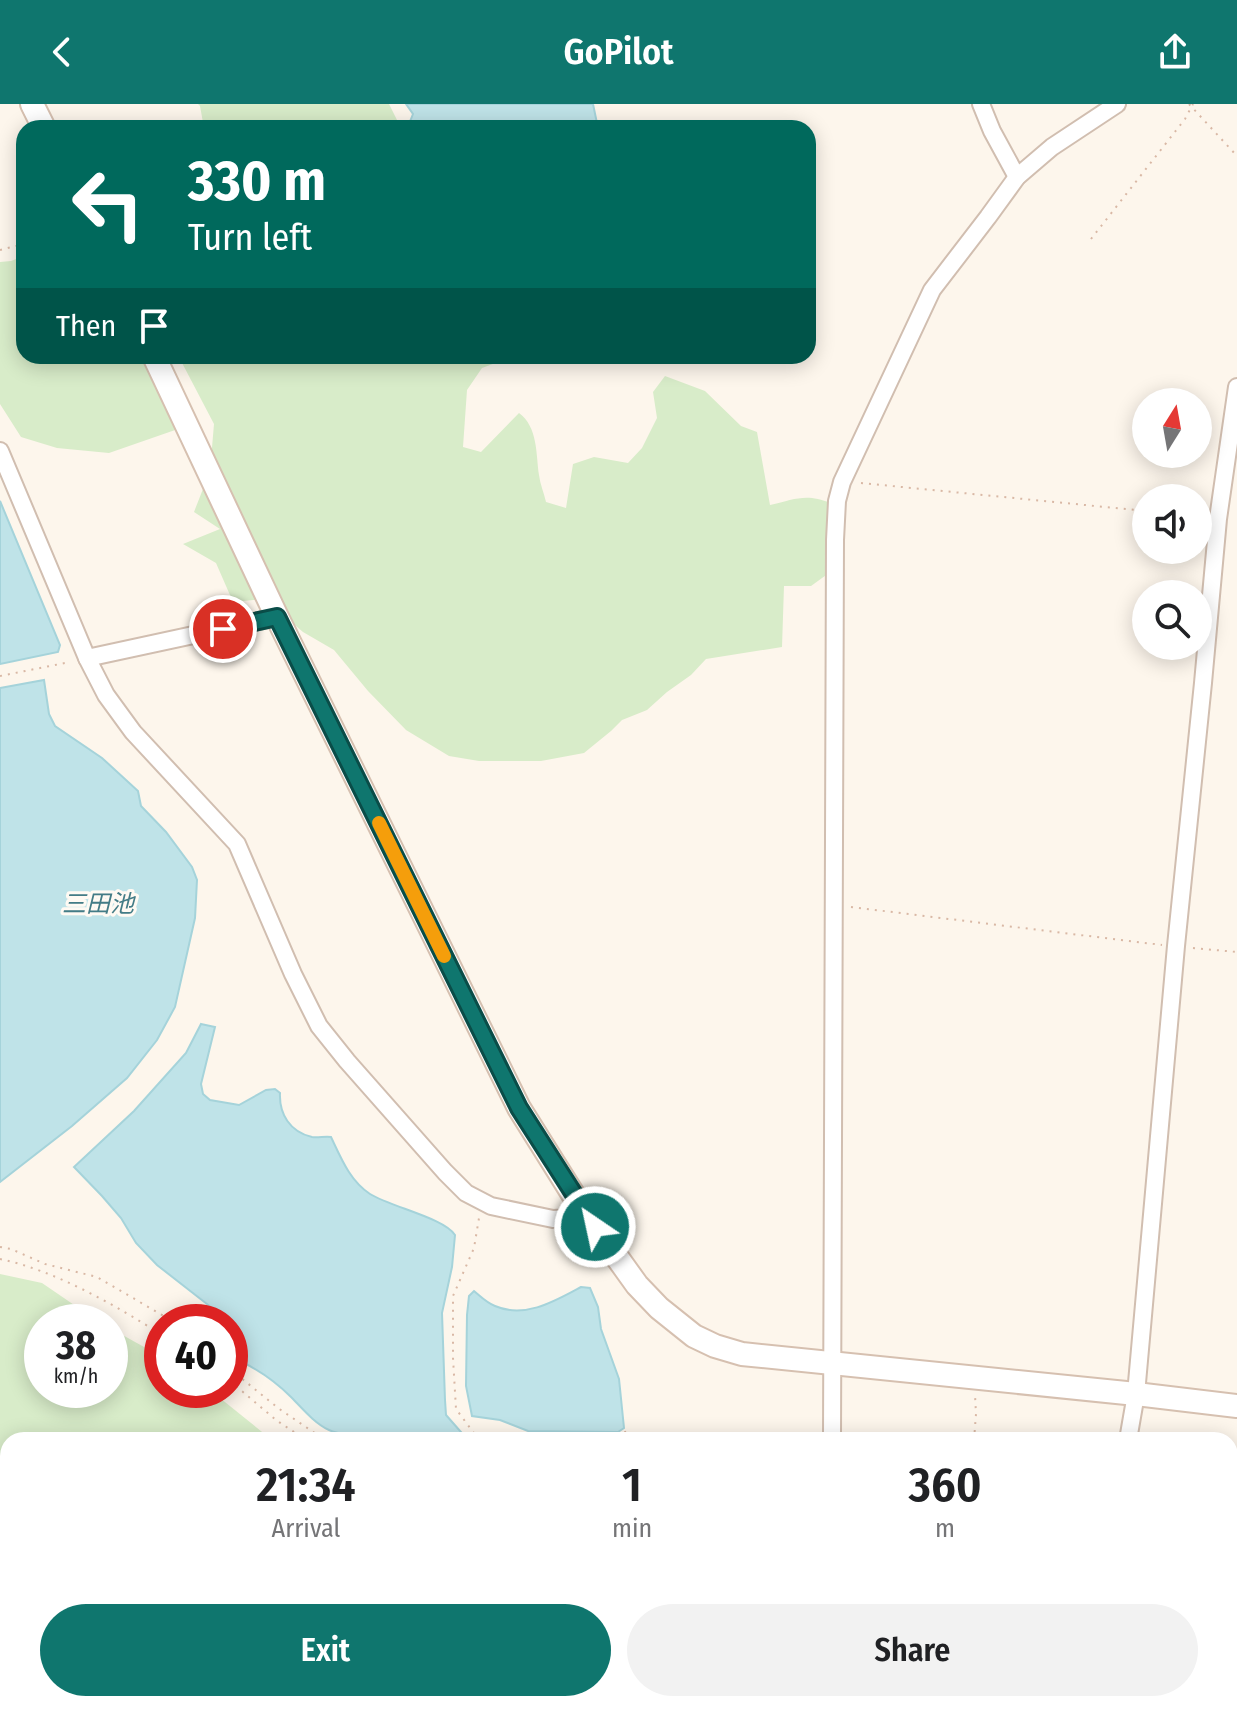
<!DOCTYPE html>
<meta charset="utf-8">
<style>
:root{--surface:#fff;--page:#f2f2f2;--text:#202124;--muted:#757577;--accent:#0f766e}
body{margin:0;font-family:"Fira Sans Condensed","Noto Sans JP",sans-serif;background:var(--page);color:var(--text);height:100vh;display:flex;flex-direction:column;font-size:30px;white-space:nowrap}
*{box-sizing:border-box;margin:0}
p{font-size:26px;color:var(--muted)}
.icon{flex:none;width:44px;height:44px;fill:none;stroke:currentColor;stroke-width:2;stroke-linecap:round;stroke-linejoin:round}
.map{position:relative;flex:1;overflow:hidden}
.details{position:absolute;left:0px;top:1328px;width:1238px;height:280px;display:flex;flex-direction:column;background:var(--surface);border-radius:24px 24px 0 0;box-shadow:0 4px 20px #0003}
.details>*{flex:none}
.guide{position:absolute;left:16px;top:16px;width:800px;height:244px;border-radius:24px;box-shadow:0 4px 20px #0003;background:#00695c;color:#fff;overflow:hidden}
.needle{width:52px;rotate:11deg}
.buttons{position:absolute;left:1132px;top:284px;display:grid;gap:16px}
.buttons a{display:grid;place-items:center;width:80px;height:80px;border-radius:50%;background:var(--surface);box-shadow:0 4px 20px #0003;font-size:40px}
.speed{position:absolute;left:24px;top:1200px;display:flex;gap:16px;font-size:40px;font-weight:700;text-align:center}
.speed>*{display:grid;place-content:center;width:104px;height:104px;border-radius:50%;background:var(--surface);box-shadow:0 4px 20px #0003;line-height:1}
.speed small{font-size:20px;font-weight:400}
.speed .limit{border:12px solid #d22;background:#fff;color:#111}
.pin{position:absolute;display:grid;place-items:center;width:68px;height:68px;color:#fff;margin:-34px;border:4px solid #fff;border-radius:50%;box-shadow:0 2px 8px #0007}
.me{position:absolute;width:88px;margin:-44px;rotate:326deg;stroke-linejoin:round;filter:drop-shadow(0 0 6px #0008)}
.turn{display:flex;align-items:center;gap:28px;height:168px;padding:0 40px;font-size:36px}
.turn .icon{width:104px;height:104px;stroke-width:2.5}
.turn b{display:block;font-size:56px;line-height:68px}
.then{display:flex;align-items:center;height:76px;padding:0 40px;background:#0003;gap:16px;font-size:30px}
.eta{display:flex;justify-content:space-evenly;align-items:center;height:136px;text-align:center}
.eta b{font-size:48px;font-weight:600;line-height:56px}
.action{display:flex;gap:16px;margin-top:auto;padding:16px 40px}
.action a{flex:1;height:92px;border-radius:48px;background:var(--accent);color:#fff;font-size:32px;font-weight:600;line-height:92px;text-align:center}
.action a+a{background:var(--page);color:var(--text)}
header{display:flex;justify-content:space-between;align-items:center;height:104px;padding:0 40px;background:var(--accent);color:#fff;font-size:36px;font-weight:600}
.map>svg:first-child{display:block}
.green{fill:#d8ecc9}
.water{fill:#bfe3e8;stroke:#a5d3da;stroke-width:2}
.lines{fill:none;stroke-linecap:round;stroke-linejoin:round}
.street-casing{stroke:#d1beb0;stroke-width:20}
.secondary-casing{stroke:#d6c0b0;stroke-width:26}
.path{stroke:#d9b8a5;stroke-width:2;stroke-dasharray:2 6;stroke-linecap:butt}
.street{stroke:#fff;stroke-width:16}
.secondary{stroke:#fff;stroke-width:22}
.route-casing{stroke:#0a4d48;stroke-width:20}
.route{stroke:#0f766e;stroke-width:14}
.slow{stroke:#f59e0b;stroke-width:14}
.labels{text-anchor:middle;stroke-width:6;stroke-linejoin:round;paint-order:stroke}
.water-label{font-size:24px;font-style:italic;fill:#437c86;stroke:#fffaf3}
</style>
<header><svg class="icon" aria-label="back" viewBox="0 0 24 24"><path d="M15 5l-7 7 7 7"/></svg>GoPilot<svg class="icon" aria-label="share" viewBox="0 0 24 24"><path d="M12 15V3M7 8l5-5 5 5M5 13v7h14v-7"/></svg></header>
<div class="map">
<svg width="1237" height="1608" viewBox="0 0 1237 1608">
<rect width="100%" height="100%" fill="#fdf6ec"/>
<g class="green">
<path d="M 198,0 L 389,0 L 401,24 L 204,24 L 200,2 Z"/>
<path d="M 24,152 L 24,252 L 514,252 L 482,264 L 467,286 L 463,343 L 481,348 L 519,309 C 538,323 536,350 539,371 C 540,380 544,389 546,398 L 566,404 L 573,360 L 594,353 L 628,359 L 642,344 L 657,314 L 653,288 L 665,272 L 705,287 L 741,322 L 757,328 L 770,401 C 795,395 806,389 831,399 L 829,469 L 811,482 L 784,482 L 782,543 L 706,555 L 691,571 L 667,588 L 647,606 L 622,616 L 611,627 L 584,649 L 541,657 L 479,657 L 449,652 L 406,626 L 368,587 L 334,546 L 303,528 L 265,495 L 233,498 L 216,459 L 183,440 L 220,425 L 194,408 L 210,367 L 214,320 L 180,255 L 156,269 L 178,325 L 109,349 L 57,344 L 21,333 L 0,300 L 0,158 L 11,157 Z"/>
<path d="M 0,1170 L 42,1179 L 99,1218 L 42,1218 L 42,1286 L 110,1286 L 110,1224 L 162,1253 L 162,1286 L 210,1286 L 272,1336 L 8,1336 L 8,1600 L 584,1600 L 589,1608 L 0,1608 Z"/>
</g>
<g class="water">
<path d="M 406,0 L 593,0 L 598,24 L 413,24 L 409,20 L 413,10 Z"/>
<path d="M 0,397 L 60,541 L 58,548 L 0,560 Z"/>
<path d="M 44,576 L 49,610 L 55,622 L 102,654 L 138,687 L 141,702 L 166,728 L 192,763 L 197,776 L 195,814 L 175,903 L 157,936 L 127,974 L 72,1022 L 0,1078 L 0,584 Z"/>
<path d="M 201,920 L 215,923 L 201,980 L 203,990 L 210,996 L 239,1001 L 266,986 L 275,985 L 280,989 C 279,1010 290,1028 312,1033 C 318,1034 325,1032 331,1033 C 341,1054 350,1077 370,1090 C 391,1103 444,1114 455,1131 L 452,1163 L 442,1209 L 445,1296 L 446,1311 L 468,1336 L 351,1336 C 344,1328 337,1330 329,1326 C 314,1319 302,1304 291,1293 C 276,1278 259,1266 240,1257 L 237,1239 L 230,1218 L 157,1161 L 136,1139 L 121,1114 L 102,1092 L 74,1063 L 134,1007 L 186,949 Z"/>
<path d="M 581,1183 L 590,1184 L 598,1203 L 601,1225 L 619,1275 L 624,1324 L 618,1328 L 528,1327 L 500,1316 L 472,1312 L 466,1282 L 467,1211 L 469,1192 L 474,1187 C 480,1192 487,1199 495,1202 C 525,1215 555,1197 581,1183 Z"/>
</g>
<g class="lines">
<g class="street-casing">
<g id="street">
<path d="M 981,0 L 992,27 L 1017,73"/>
<path d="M 0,347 L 87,554 L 106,591 L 133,628 L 237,740 L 293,870 L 319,922 L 347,957 L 445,1068 L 466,1089 L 491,1102 L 553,1115 L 571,1114 L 581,1103"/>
<path d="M 87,554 L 277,513"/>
<path d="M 832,1336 L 835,436 L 837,397 L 842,378 L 932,186 L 988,113 L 1017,73 L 1052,43 L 1117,0"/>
<path d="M 1128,1336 L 1136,1290 L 1176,842 L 1203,579 L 1218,415 L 1237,283"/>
<path d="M 627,1600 L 632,1608"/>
<path d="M 901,1600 L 914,1608"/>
<path d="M 1119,1600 L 1120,1608"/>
<path d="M 799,1608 L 804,1600"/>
<path d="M 934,1608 L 939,1600"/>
</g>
</g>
<g class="secondary-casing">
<g id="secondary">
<path d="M 32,0 L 44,24"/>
<path d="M 154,252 L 277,513 L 519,1004 L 581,1103 L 637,1181 L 659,1204 L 694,1232 L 715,1242 L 742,1250 L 1136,1290 L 1237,1302"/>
</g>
</g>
<g class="path">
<path d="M 1189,0 L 1237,52"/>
<path d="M 1091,135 L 1185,15 L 1193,0"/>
<path d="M 0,146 L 24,140"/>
<path d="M 861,379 L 1146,407"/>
<path d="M 0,572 L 70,558"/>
<path d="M 851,803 L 1162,841"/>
<path d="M 1193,844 L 1237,848"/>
<path d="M 0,1143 L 11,1145 L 45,1160 L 97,1173 L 174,1218"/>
<path d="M 0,1155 C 54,1166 115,1201 162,1231"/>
<path d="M 230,1265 L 278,1304 L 325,1336"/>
<path d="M 230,1277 L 276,1316 L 306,1336"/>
<path d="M 625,1327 L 627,1336"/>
<path d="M 479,1336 L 456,1305 L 453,1254 L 453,1192 L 474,1144 L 479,1114"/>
<path d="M 974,1336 L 976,1310 L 975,1291"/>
<path d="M 0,1399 L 8,1402"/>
<path d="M 8,1566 L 6,1567 L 8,1572"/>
<path d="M 0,1587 L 8,1584"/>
<path d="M 20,1600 L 23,1608"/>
<path d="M 52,1600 L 55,1608"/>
<path d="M 265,1600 L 281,1602 L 297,1608"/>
<path d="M 588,1600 L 593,1608"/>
</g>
<use href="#street" class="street"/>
<use href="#secondary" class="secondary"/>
</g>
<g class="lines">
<g class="route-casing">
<path id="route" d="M 223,525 L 277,513 L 519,1004 L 595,1123"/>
</g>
<use href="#route" class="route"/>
<path class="slow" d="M 379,719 L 444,852"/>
</g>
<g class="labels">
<g class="water-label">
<text x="98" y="808">三田池</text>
</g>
</g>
</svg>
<div class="buttons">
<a><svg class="needle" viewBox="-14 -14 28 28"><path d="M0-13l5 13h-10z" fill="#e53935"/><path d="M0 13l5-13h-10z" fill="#757577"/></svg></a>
<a><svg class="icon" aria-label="sound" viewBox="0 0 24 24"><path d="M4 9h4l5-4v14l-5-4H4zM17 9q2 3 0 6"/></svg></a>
<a><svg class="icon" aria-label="search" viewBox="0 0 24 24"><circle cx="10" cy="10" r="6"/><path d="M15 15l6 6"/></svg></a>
</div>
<div class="speed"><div>38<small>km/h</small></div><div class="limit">40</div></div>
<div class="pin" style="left:223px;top:525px;background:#d93025"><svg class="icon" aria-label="arrive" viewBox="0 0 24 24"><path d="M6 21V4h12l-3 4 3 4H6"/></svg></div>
<svg class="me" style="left:595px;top:1123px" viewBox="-20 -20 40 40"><circle r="17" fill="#0f766e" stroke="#fff" stroke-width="3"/><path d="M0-11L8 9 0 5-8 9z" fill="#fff"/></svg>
<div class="guide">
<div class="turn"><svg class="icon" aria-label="left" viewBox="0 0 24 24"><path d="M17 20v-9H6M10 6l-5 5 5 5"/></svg><div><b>330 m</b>Turn left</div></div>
<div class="then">Then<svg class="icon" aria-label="arrive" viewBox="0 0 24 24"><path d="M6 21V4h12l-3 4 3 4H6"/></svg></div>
</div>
<section class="details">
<div class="eta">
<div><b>21:34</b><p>Arrival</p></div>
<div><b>1</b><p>min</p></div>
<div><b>360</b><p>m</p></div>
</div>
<div class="action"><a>Exit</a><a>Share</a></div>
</section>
</div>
